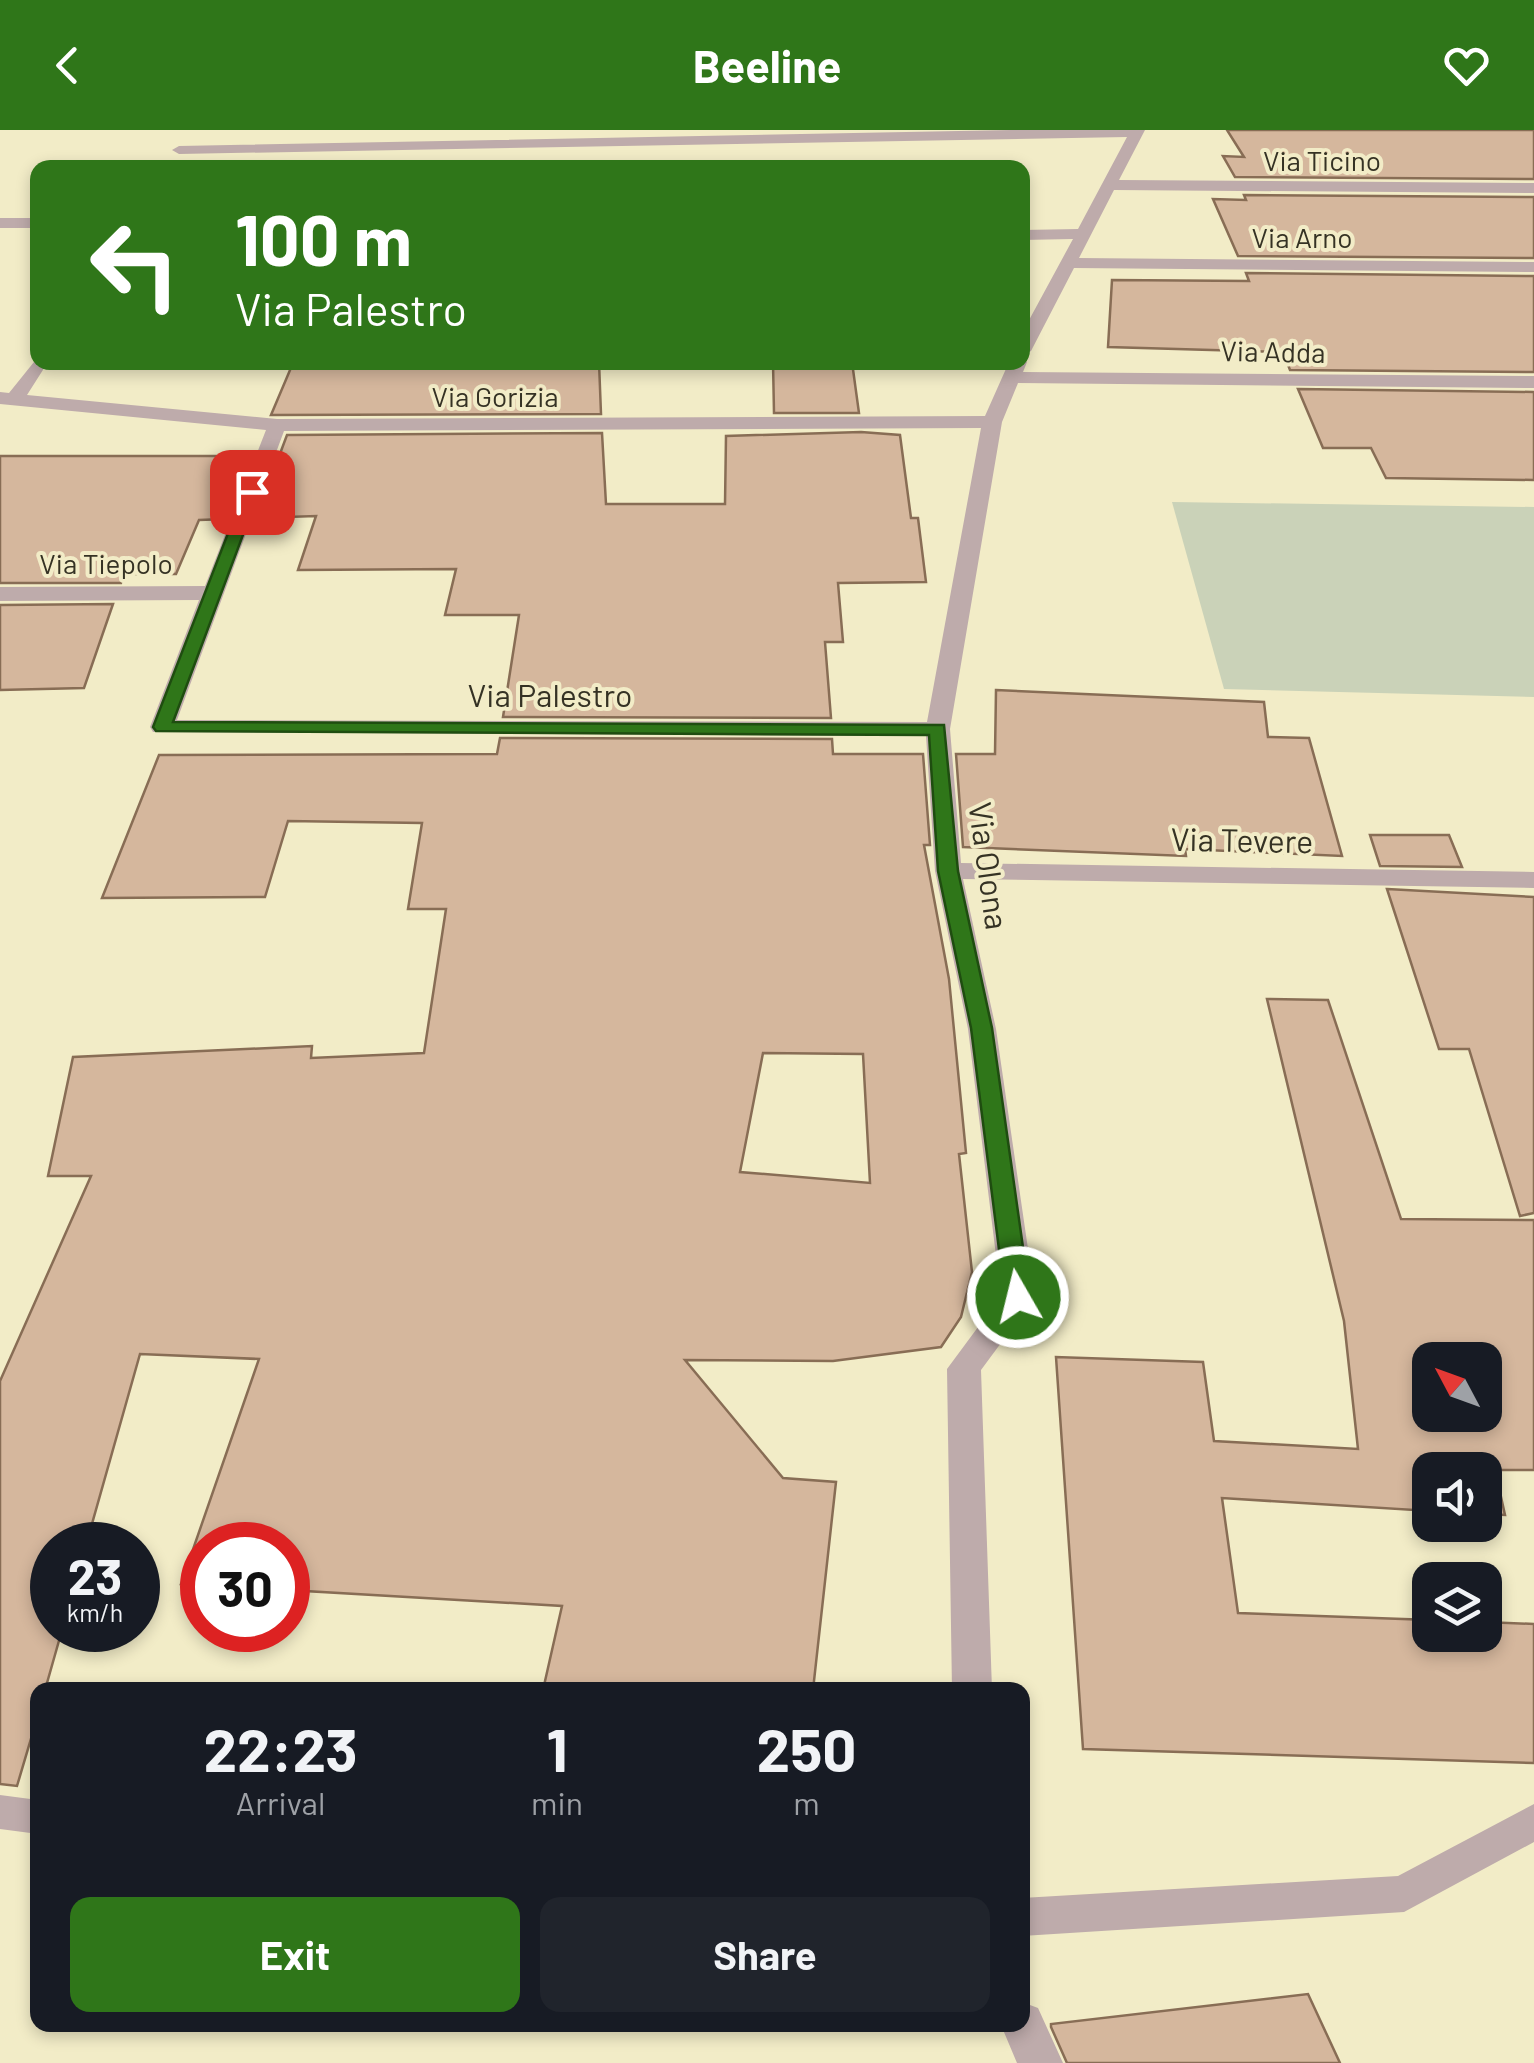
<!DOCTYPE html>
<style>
:root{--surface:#171b24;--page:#20242c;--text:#f1f3f6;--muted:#9ea1a6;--accent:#2f7619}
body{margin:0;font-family:Barlow,sans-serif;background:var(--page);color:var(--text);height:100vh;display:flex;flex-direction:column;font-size:38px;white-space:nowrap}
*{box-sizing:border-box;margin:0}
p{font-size:32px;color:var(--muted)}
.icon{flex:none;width:55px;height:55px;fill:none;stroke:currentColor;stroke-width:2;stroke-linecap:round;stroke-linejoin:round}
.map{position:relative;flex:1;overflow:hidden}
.side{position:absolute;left:30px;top:1552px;width:1000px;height:350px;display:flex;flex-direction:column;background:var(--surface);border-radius:20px;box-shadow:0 5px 15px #0003}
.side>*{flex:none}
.hud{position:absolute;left:30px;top:30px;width:1000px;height:210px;border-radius:20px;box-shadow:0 5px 15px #0003;background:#2f7619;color:#fff;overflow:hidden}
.needle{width:65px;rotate:311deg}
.buttons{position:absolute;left:1412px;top:1212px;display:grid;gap:20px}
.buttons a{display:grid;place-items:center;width:90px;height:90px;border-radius:20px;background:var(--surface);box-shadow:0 5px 15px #0003;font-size:50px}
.speed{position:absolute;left:30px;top:1392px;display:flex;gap:20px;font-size:50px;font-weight:700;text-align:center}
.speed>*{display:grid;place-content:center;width:130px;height:130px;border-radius:50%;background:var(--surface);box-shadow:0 5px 15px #0003;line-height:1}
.speed small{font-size:25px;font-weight:400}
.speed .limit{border:15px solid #d22;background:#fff;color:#111}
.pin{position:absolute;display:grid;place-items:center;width:85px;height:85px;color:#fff;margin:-42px;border-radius:20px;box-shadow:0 5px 15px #0006}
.me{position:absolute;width:110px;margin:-55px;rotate:352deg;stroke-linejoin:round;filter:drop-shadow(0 0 8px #0008)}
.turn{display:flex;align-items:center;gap:35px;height:210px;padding:0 40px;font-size:45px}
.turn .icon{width:130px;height:130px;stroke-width:2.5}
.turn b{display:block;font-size:70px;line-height:85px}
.eta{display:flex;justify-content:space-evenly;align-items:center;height:170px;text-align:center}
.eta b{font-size:60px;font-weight:700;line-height:70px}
.cta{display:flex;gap:20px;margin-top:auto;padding:20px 40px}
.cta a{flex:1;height:115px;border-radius:20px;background:var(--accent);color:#fff;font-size:40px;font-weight:700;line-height:115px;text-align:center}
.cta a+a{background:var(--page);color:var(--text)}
header{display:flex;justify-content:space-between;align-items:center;height:130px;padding:0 40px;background:var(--accent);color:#fff;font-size:45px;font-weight:700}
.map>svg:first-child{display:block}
.green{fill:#cad2b8}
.building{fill:#d5b79d;stroke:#886d55;stroke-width:2.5;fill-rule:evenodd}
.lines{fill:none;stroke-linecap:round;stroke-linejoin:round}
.street{fill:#beabab;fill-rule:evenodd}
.route{fill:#2f7619;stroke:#1f4d10;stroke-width:2.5}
.labels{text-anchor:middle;stroke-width:8;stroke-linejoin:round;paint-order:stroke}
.far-street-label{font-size:28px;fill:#353224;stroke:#f2ecc7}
.street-label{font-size:32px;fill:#353224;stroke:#f2ecc7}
</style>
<header><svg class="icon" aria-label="back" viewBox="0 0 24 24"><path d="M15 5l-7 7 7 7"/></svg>Beeline<svg class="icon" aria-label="heart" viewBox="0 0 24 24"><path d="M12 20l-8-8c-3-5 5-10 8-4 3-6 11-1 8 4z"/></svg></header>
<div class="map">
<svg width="1534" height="1933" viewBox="0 0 1534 1933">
<rect width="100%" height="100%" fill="#f2ecc7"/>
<path class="green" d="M 1172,372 L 1534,377 L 1534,567 L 1224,559 Z"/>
<g class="building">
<path d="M 1227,0 L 1534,0 L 1534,49 L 1235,47 L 1223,26 L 1244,27 Z"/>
<path d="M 1244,65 L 1534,67 L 1534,128 L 1238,126 L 1213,69 L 1246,70 Z"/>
<path d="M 1246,143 L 1534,146 L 1534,242 L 1290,240 L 1283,222 L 1108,217 L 1112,150 L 1249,151 Z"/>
<path d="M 509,232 L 599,232 L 601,284 L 271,285 L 293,233 L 508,237 Z"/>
<path d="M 773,232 L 852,232 L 859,283 L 774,283 Z"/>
<path d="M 1298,259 L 1534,262 L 1534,350 L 1386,348 L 1371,318 L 1323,318 Z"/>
<path d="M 861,302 L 900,305 L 911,388 L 918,388 L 926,452 L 838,453 L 843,512 L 825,512 L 831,588 L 503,587 L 519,485 L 445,485 L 456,439 L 298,440 L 316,386 L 256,388 L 287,305 L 602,303 L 606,374 L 725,374 L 726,306 Z"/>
<path d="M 0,326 L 252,326 L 227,389 L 199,390 L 176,444 L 124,444 L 121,453 L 0,453 Z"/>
<path d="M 113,474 L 84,558 L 0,560 L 0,475 Z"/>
<path d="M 996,560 L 1264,572 L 1268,607 L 1309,608 L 1342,726 L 1185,719 L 1186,726 L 963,717 L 956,624 L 995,624 Z"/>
<path d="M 500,608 L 832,609 L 833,624 L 923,624 L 930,715 L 924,715 L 949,849 L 966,1023 L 959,1024 L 972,1142 L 961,1187 L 941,1217 L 833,1231 L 685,1230 L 783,1348 L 836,1352 L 813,1560 L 543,1560 L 562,1476 L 288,1460 L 288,1415 L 202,1415 L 202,1455 L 181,1454 L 259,1229 L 140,1224 L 86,1415 L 52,1415 L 52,1500 L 62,1500 L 45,1560 L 38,1560 L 38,1585 L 17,1656 L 0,1654 L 0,1251 L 91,1046 L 48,1046 L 73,927 L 312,916 L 311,928 L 424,923 L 446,779 L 408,779 L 422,693 L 288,691 L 265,767 L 102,768 L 159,625 L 497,624 ZM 763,923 L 863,924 L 870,1053 L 740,1042 Z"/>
<path d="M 1370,705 L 1449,705 L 1462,737 L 1380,736 Z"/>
<path d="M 1387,759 L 1534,767 L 1534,1083 L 1520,1086 L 1469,919 L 1439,919 Z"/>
<path d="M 1267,869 L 1328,870 L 1401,1089 L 1534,1090 L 1534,1340 L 1495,1340 L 1505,1385 L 1485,1384 L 1485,1340 L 1430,1340 L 1430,1381 L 1222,1368 L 1238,1483 L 1430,1490 L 1430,1505 L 1485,1505 L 1485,1492 L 1534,1494 L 1534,1633 L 1083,1619 L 1056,1227 L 1203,1232 L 1214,1311 L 1358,1319 L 1344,1191 ZM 1430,1230 L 1485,1230 L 1485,1285 L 1430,1285 Z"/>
<path d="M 1308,1864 L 1340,1933 L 1067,1933 L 1051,1897 L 1051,1894 Z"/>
</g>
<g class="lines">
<g class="street">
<path d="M 1011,0 L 1145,0 L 1119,50 L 1534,53 L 1534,63 L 1114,60 L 1079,128 L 1534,132 L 1534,142 L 1074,138 L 1031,221 L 1022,226 L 1022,203 L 1073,109 L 1022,110 L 1022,100 L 1078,99 L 1127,7 L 179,24 L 172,20 L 179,16 Z"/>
<rect x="0" y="88" width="38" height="10"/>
<path d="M 38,227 L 38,232 L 48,232 L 27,265 L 277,289 L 985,286 L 1009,232 L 1022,232 L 1022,228 L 1027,232 L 1023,242 L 1534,246 L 1534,258 L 1018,253 L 1002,292 L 950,599 L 961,733 L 1534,742 L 1534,758 L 963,749 L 996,899 L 1035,1167 L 981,1240 L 992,1560 L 952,1560 L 947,1239 L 1001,1166 L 968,899 L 935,741 L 926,606 L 153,602 L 150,597 L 199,470 L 0,471 L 0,457 L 205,456 L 266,300 L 0,274 L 0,262 L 9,263 ZM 981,298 L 927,592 L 177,590 L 284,301 Z"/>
<path d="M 0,1665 L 38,1670 L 38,1704 L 0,1699 Z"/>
<path d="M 1534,1674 L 1534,1712 L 1404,1782 L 1022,1806 L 1022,1768 L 1398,1746 Z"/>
<path d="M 1022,1872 L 1038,1878 L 1063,1933 L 1017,1933 L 1001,1895 L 1022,1895 Z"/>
</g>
</g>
<path class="route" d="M 252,358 L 259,362 L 173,592 L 944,595 L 958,741 L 992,898 L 1030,1167 L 1026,1173 L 1009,1173 L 1005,1167 L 971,898 L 938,741 L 929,605 L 156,601 L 153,597 L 244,362 Z"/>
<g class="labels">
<g class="far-street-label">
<text x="1322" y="41">Via Ticino</text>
<text x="1302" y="118">Via Arno</text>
<text transform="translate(1273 222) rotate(1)" y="10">Via Adda</text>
<text x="495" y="277">Via Gorizia</text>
<text x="106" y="444">Via Tiepolo</text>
</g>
<g class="street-label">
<text x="550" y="577">Via Palestro</text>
<text transform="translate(1242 711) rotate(1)" y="11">Via Tevere</text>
<text transform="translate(988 736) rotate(82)" y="11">Via Olona</text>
</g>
</g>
</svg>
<div class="buttons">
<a><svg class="needle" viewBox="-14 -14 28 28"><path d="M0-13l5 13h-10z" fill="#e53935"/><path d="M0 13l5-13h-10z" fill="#9ea1a6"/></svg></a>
<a><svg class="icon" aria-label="sound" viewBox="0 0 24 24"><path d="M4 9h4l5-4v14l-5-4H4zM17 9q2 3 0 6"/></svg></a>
<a><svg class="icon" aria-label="layers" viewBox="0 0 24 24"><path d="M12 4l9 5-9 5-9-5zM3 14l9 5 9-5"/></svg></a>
</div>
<div class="speed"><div>23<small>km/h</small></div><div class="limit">30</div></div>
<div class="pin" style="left:252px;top:362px;background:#d93025"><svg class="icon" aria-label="arrive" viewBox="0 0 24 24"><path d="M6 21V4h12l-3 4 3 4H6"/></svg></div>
<svg class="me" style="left:1018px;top:1167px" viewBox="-20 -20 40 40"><circle r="17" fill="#2f7619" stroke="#fff" stroke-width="3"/><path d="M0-11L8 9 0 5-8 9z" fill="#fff"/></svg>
<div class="hud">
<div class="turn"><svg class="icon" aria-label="left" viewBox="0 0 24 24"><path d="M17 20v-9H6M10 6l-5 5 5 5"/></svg><div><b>100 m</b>Via Palestro</div></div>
</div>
<section class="side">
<div class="eta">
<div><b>22:23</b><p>Arrival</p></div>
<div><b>1</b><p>min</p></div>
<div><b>250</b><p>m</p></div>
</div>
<div class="cta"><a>Exit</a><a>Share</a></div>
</section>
</div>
